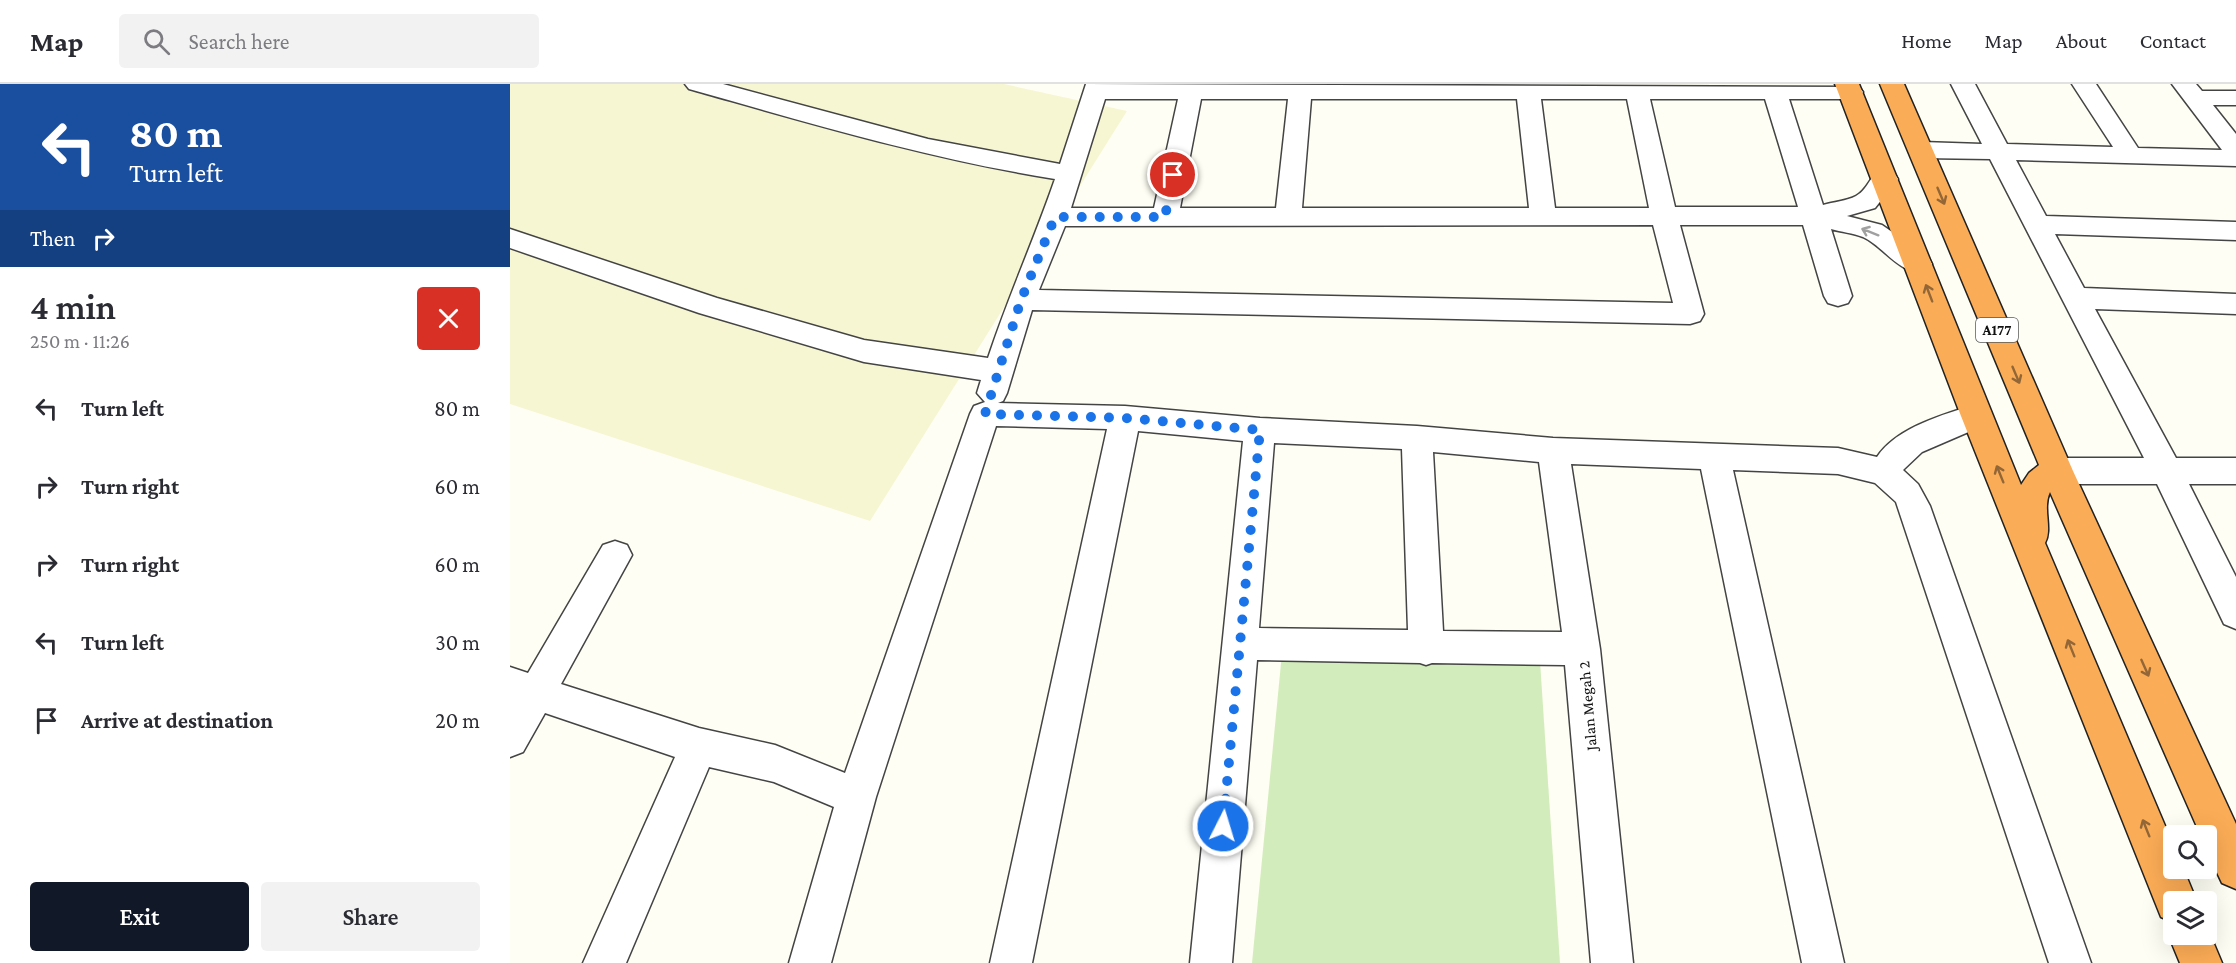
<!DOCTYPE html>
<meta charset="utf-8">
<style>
:root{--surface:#fff;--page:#f2f2f3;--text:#2b2b33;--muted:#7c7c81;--line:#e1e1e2;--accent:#111827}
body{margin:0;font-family:"Crimson Pro",serif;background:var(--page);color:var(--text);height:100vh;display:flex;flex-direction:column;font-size:22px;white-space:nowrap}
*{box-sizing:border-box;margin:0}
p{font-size:20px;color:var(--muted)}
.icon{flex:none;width:33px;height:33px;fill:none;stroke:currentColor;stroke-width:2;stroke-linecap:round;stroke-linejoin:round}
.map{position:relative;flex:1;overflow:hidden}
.panel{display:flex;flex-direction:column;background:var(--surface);width:510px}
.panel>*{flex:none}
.guide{background:#1a4fa0;color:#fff;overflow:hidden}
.fabs{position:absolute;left:1653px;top:741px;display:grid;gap:12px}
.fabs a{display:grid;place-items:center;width:54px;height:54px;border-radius:6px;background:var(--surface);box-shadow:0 6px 24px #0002;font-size:30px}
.pin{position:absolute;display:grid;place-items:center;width:51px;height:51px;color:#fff;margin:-26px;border:3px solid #fff;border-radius:50%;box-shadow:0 2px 6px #0007}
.me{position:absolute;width:66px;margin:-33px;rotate:5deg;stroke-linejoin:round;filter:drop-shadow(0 0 4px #0008)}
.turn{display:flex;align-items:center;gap:21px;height:126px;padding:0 30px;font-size:27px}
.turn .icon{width:78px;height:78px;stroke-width:2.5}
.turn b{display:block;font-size:42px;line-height:51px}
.then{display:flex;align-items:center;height:57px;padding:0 30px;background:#0003;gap:12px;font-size:22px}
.round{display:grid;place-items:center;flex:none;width:63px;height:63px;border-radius:6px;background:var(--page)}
.head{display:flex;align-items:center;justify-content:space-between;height:102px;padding:0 30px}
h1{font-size:36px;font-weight:600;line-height:45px}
.cta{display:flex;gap:12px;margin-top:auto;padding:12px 30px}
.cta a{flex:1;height:69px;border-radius:6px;background:var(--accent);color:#fff;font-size:24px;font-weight:600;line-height:69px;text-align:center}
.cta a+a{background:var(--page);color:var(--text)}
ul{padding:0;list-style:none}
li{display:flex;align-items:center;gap:18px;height:78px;padding:0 30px}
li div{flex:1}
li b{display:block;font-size:22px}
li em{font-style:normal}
header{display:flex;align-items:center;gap:36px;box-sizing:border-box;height:84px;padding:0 30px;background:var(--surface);border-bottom:2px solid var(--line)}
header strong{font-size:28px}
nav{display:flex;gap:33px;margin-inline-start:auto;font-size:21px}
.search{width:420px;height:54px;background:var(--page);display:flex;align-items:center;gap:15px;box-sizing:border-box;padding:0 21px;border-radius:6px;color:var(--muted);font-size:22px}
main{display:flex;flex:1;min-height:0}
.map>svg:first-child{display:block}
.farmland{fill:#f7f6d2}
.green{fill:#d2edbb}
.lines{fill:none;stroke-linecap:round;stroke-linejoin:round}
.minor-casing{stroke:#444;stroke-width:3}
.highway-casing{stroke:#222;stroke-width:3}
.minor{fill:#fff;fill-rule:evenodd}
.highway{fill:#fbac56;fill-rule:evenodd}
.oneway{stroke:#926637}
.oneway2{stroke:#a0a0a0}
.route{stroke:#1a73e8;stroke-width:10;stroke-dasharray:0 18}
.labels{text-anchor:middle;stroke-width:6;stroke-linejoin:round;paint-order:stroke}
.shield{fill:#fff;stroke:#585858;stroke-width:1.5}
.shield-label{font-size:15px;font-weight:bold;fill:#111}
.street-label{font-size:16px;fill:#111;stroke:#fff}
</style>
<header>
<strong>Map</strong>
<div class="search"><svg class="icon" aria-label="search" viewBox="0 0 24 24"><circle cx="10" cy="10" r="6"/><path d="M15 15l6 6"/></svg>Search here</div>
<nav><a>Home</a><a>Map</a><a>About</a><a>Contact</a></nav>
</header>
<main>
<section class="panel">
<div class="guide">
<div class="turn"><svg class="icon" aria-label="left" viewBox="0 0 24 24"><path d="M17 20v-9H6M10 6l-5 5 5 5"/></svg><div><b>80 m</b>Turn left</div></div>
<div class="then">Then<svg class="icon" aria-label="right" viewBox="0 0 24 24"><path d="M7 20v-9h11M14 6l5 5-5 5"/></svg></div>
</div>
<div class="head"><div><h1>4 min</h1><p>250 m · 11:26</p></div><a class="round" style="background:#d93025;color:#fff"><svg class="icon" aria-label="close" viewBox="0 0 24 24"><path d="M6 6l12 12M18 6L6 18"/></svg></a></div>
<ul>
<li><svg class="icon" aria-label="left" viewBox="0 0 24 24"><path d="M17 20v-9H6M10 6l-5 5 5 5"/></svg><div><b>Turn left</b></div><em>80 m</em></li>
<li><svg class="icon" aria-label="right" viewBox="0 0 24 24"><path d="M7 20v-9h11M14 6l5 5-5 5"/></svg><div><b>Turn right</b></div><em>60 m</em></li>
<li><svg class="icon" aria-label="right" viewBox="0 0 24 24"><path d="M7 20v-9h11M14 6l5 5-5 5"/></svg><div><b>Turn right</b></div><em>60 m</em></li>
<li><svg class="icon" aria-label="left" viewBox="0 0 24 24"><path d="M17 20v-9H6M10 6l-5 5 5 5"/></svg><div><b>Turn left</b></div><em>30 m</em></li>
<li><svg class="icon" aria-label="arrive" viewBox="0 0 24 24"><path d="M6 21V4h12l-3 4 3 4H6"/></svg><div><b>Arrive at destination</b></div><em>20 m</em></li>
</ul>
<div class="cta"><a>Exit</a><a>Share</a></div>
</section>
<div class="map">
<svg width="1726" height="879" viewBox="0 0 1726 879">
<rect width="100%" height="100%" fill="#fffef4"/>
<path class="farmland" d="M 0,0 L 494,0 L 617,27 L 360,437 L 0,320 Z"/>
<path class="green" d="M 772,569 L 1030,577 L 1050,879 L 742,879 Z"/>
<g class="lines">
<g class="minor-casing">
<g id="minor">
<path d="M 175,0 L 213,0 L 418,55 L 550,80 L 576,0 L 1349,3 L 1353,8 L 1349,13 L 1341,15 L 1279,15 L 1313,121 C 1323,118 1337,117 1346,112 C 1363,103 1358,82 1384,89 L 1388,95 L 1365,124 L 1337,132 L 1372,141 L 1418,173 L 1422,180 L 1418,187 C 1391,194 1375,163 1353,153 C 1343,149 1331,148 1321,145 L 1342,212 L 1338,219 L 1328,222 L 1318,219 L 1314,212 L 1293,141 L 1170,141 L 1194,230 L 1190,237 L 1180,240 L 522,226 L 497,309 L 493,317 L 488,319 L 615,322 L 750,334 L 907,342 L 1043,354 L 1328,364 L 1367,373 C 1387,343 1433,331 1466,320 L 1477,324 L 1481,332 L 1477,340 L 1412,368 L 1393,386 L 1408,400 L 1420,422 L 1581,879 L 1539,879 L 1386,418 L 1365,399 L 1328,390 L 1223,386 L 1334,879 L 1292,879 L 1191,385 L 1061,380 L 1090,565 L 1123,879 L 1081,879 L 1055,581 L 922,579 L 916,581 L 910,579 L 747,576 L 722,879 L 680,879 L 733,357 L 628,347 L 522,879 L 480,879 L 597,345 L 486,342 L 366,713 L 321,879 L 279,879 L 324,723 L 264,698 L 199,683 L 116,879 L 73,879 L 165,673 L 35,629 L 13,668 L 0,673 L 0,583 L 18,589 L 93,461 L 105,457 L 117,461 L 122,471 L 51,600 L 189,644 L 265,661 L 335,689 L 460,330 L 464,322 L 475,318 L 467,309 L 471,296 L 354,278 L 189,229 L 0,164 L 0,145 L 207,214 L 354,256 L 478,274 C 498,213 524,156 545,95 C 420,75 300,39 179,5 ZM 595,15 L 668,15 L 644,124 L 561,124 ZM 691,15 L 778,15 L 766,124 L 670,124 ZM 801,15 L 1007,15 L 1019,124 L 792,124 ZM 1031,15 L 1117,15 L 1139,124 L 1045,124 ZM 1140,15 L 1255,15 L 1288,123 L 1165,123 ZM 1143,141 L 1163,219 L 529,206 L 555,142 ZM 764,359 L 892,365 L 898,546 L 749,544 ZM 923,368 L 1029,378 L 1052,548 L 933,547 Z"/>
<path d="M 1441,0 L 1465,0 L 1497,60 L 1603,63 L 1562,0 L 1586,0 L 1628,64 L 1712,66 L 1662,0 L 1686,0 L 1692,7 L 1726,7 L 1726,21 L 1703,21 L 1726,50 L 1726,82 L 1506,76 L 1536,132 L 1726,138 L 1726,156 L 1545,150 L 1574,204 L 1726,210 L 1726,230 L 1585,225 L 1666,374 L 1726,374 L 1726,400 L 1679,400 L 1726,493 L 1726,545 L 1714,540 L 1647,400 L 1547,400 L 1536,396 L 1531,387 L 1536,378 L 1547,374 L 1634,374 L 1480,75 L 1412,74 L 1403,71 L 1400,66 L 1403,61 L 1412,58 L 1472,60 Z"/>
</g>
</g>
<g class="highway-casing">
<path id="highway" d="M 1325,0 L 1349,0 L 1511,401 L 1519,389 L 1529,381 L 1370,0 L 1394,0 L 1563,387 L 1726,740 L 1726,805 L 1712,799 L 1696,765 L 1696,752 L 1691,752 L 1540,408 C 1532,425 1543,444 1535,459 L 1664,763 L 1664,784 L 1673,784 L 1687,818 L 1664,818 L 1664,850 L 1696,850 L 1696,841 L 1712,879 L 1670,879 L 1658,850 L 1663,838 L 1651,833 L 1645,818 L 1451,332 Z"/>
</g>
<use href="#minor" class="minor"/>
<use href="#highway" class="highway"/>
</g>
<defs><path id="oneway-shaft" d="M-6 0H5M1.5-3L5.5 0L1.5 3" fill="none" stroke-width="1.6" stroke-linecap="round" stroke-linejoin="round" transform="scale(1.5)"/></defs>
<g class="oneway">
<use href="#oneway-shaft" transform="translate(1431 112) rotate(67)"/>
<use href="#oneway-shaft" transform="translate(1419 209) rotate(-111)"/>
<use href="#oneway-shaft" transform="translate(1506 291) rotate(67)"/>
<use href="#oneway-shaft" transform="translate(1490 390) rotate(-112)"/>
<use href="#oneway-shaft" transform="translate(1561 564) rotate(-112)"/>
<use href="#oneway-shaft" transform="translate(1635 584) rotate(66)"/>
<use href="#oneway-shaft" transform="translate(1636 744) rotate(-112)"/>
</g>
<use class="oneway2" href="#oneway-shaft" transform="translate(1360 148) rotate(-158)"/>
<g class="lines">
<path class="route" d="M 663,91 L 655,133 L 545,133 L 511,216 L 475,330 L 615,334 L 750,346 L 713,742"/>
</g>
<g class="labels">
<rect class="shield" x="1466" y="234" width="42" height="24" rx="4.5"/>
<g class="shield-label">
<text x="1487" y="251">A177</text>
</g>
<g class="street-label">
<text transform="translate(1077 622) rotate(-95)" y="6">Jalan Megah 2</text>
</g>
</g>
</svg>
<div class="fabs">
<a><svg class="icon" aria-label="search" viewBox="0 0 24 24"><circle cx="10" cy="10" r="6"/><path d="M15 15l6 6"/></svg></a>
<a><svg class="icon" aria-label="layers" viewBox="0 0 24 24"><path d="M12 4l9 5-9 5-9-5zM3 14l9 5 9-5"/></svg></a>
</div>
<div class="pin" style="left:663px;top:91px;background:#d93025"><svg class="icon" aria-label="arrive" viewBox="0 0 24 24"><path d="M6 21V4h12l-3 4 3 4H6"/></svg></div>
<svg class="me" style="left:713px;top:742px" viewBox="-20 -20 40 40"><circle r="17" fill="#1a73e8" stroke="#fff" stroke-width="3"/><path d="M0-11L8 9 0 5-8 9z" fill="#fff"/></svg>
</div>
</main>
